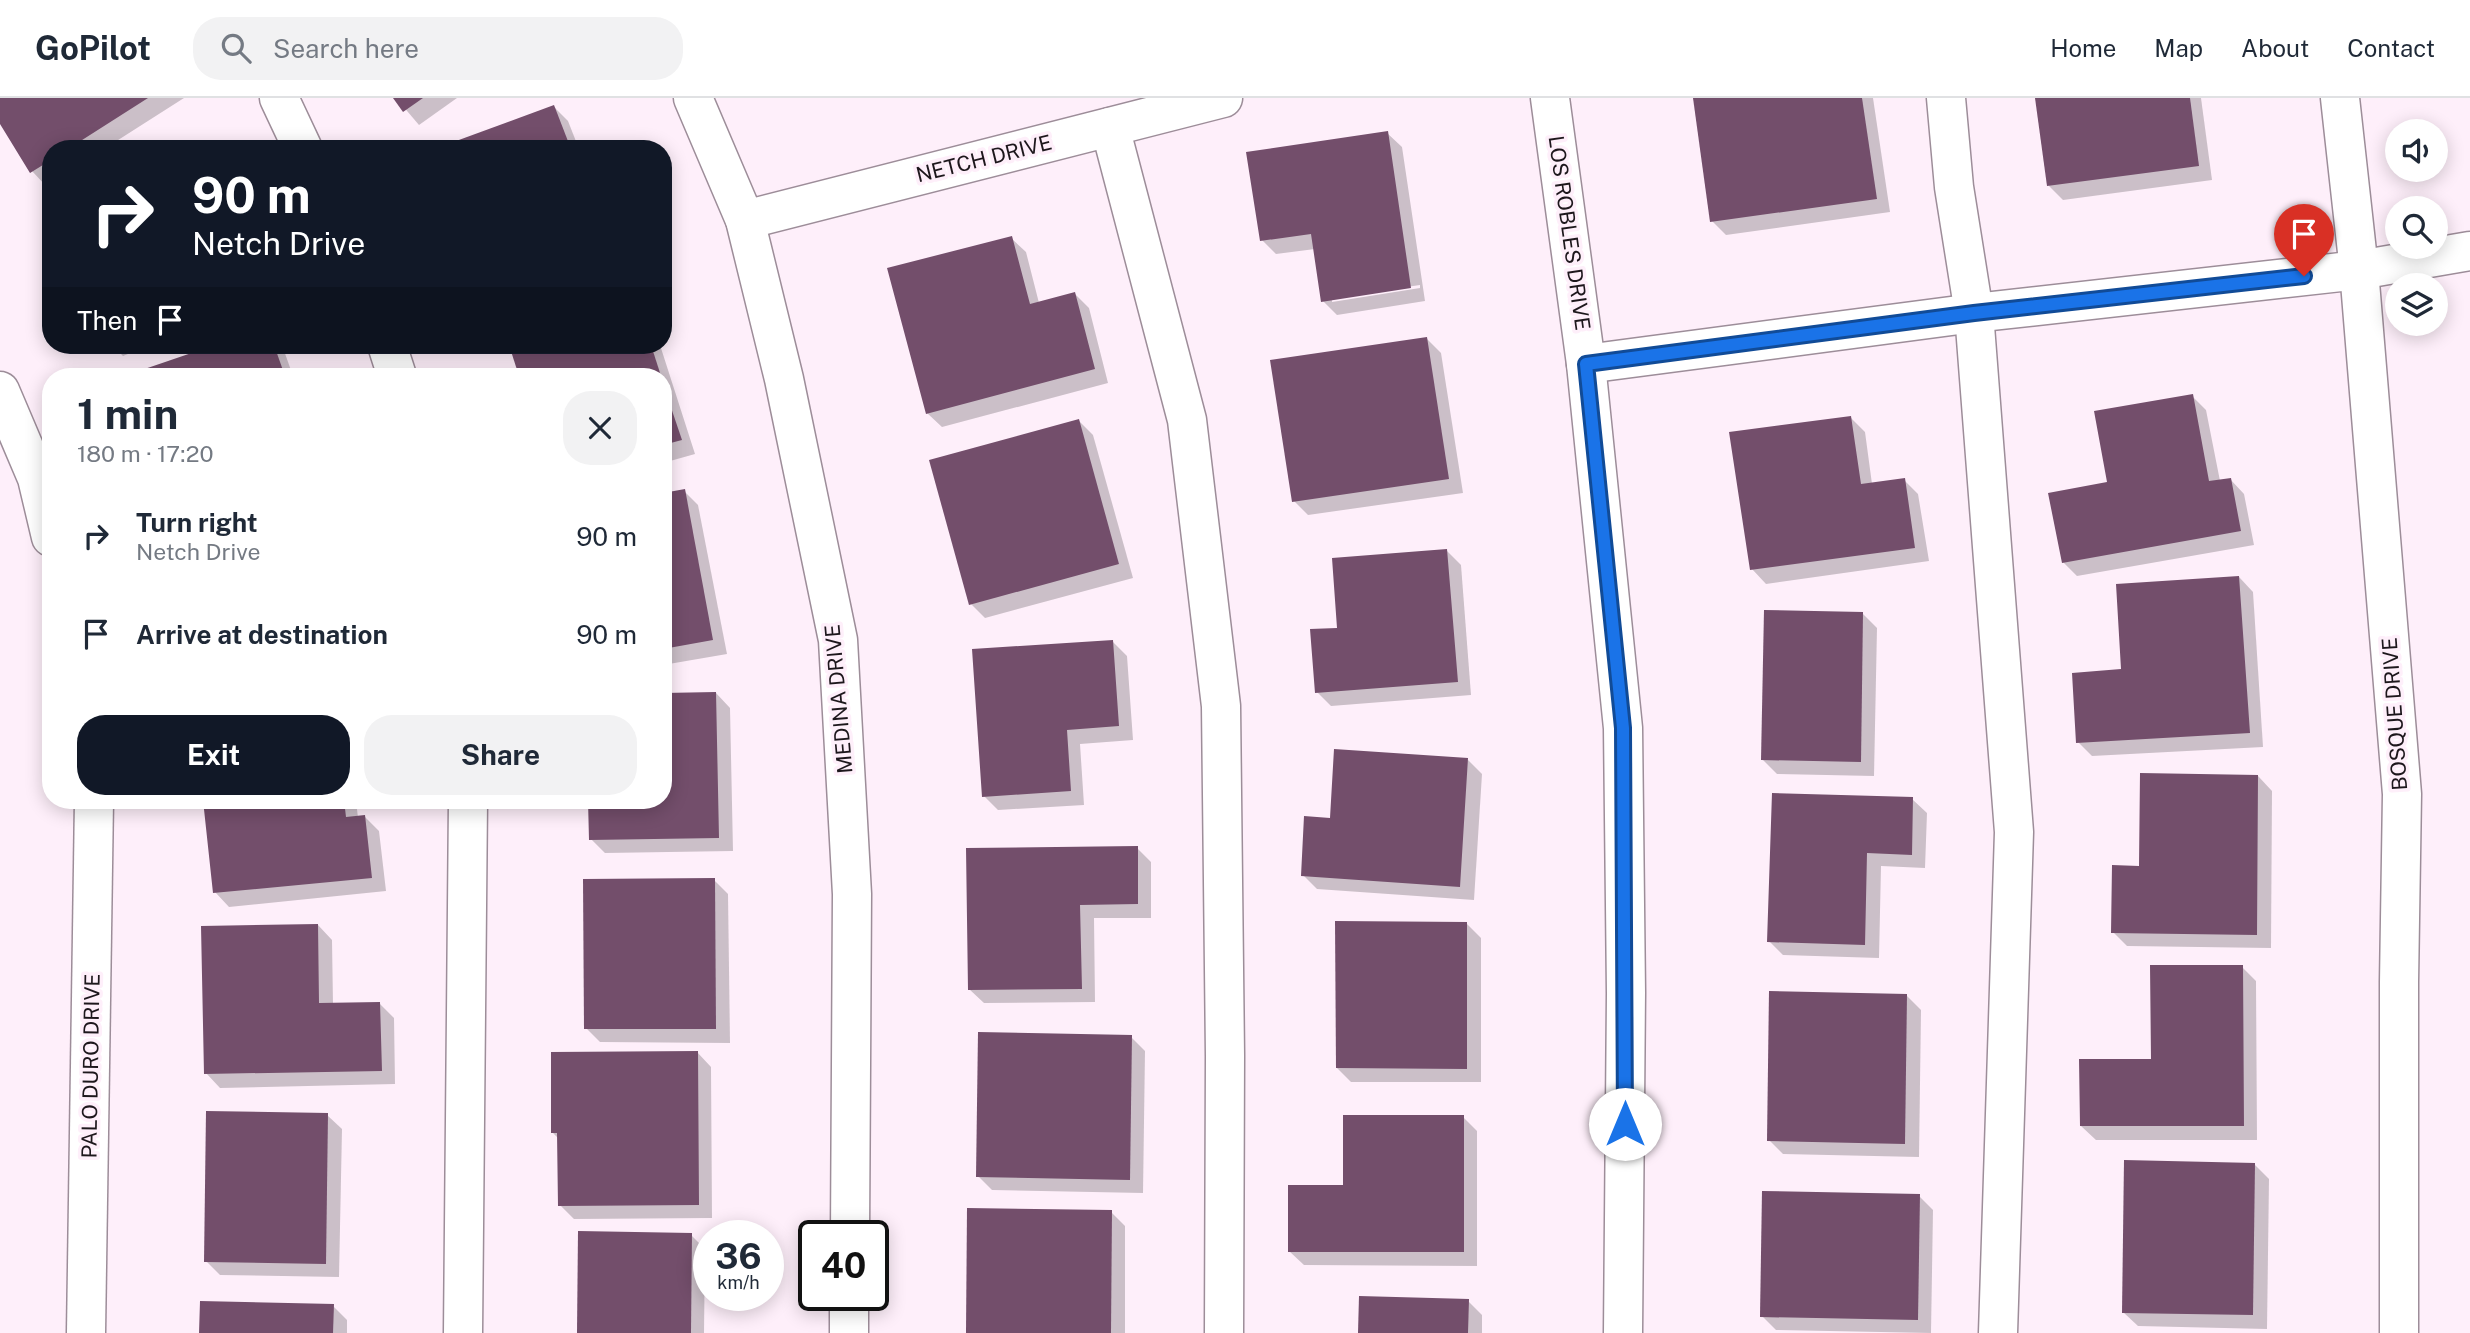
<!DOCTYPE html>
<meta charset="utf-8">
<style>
:root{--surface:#fff;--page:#f2f2f3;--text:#1f2937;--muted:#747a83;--line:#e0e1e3;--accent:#111827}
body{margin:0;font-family:"Public Sans",sans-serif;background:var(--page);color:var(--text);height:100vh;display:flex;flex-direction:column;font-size:26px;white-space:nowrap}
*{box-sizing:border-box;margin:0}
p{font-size:23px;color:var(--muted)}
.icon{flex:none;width:38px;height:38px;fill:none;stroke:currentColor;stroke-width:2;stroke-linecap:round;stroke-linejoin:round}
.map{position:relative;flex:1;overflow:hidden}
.details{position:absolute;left:42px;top:270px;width:630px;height:441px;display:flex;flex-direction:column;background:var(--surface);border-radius:28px;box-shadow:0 4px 18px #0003}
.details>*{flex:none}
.top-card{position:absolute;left:42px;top:42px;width:630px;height:214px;border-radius:28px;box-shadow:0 4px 18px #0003;background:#111827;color:#fff;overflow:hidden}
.controls{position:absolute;left:2385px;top:21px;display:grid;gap:14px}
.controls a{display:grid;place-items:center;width:63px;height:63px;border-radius:50%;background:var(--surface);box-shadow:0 4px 18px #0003;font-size:35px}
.speed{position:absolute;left:693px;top:1122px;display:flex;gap:14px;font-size:35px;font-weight:700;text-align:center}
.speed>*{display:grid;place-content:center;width:91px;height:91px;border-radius:50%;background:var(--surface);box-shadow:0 4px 18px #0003;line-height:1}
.speed small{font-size:18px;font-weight:400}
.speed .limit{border:4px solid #111;border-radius:10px;background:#fff;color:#111}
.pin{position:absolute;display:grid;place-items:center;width:60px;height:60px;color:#fff;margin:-72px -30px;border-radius:50% 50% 50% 0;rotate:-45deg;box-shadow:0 0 7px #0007}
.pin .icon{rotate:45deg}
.me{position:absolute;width:77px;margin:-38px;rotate:0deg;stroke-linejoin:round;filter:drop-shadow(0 0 5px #0008)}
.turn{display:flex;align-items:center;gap:24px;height:147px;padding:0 35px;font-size:32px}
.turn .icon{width:91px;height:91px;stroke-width:2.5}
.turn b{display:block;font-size:49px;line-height:60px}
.then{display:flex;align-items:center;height:66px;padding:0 35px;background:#0003;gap:14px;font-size:26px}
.round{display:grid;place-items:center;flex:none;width:74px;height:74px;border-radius:28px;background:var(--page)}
.headline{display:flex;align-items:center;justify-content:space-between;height:119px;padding:0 35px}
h1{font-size:42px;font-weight:700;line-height:52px}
.primary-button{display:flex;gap:14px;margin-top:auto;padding:14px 35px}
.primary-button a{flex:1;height:80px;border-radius:28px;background:var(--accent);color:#fff;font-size:28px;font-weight:700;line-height:80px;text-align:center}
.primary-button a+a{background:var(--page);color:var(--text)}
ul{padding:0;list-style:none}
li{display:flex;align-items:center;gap:21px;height:98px;padding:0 35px}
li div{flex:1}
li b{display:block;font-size:26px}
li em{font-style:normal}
header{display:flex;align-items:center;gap:42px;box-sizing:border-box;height:98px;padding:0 35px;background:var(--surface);border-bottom:2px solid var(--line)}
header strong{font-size:33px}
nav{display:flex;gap:38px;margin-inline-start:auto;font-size:24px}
.search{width:490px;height:63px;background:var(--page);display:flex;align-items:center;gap:18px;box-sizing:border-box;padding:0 24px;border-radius:28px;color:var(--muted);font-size:26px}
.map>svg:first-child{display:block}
.shadow{fill:#0003;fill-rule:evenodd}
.building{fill:#734e6b}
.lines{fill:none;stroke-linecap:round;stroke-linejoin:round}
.minor-casing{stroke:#9d8d99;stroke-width:41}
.minor{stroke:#fff;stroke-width:38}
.route-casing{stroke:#114b97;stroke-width:18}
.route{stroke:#1a73e8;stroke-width:12}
.labels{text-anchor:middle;stroke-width:7;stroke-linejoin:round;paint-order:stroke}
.street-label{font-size:21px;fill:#1d171c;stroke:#feeffa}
</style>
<header>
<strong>GoPilot</strong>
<div class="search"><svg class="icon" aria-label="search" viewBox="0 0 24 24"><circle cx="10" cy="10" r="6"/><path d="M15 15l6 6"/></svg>Search here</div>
<nav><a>Home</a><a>Map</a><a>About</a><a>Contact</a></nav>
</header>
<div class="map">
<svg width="2470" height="1235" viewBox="0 0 2470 1235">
<rect width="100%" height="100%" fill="#feeffa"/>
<g class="shadow">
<path d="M 0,0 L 184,0 L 104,51 L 51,51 L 51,84 L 46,88 L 32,73 L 0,23 Z"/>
<path d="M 396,0 L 457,0 L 419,27 Z"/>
<path d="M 1694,0 L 1873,0 L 1890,114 L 1726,137 L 1712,123 Z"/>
<path d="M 2037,0 L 2201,0 L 2212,82 L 2063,102 L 2049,88 Z"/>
<path d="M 554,9 L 568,23 L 579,51 L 441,51 Z"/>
<path d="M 1387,35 L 1402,49 L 1425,203 L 1337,217 L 1323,203 L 1315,151 L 1276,156 L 1262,142 ZM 1420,187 L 1420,190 L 1332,204 L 1332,200 Z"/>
<path d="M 1011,140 L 1026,154 L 1039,205 L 1075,196 L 1089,210 L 1108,285 L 942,329 L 927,315 Z"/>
<path d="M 1427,241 L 1441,255 L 1463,395 L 1308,417 L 1294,403 Z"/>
<path d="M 112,247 L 150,247 L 123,258 Z"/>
<path d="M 220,247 L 282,247 L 293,278 L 128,278 Z"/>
<path d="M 511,247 L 660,247 L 695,356 L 663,365 L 663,278 L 521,278 Z"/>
<path d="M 2192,298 L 2206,312 L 2220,383 L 2230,381 L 2244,396 L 2254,447 L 2077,478 L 2063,464 L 2109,385 Z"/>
<path d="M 1851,320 L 1865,334 L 1872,386 L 1904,382 L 1918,396 L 1929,463 L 1766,486 L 1752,471 Z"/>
<path d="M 1079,323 L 1093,337 L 1133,480 L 985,520 L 971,506 Z"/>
<path d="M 684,393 L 698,407 L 727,556 L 663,567 L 663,397 Z"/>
<path d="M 1447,453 L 1461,467 L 1471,597 L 1331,608 L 1317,594 Z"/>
<path d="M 2239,479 L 2253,494 L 2263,649 L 2092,658 L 2078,644 L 2123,573 Z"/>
<path d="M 1863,516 L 1877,530 L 1874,678 L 1777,676 L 1763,662 Z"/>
<path d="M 1113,544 L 1127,558 L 1133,642 L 1080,646 L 1084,707 L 998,712 L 984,698 Z"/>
<path d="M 716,595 L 730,610 L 733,753 L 605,755 L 591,741 L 590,702 L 663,702 Z"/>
<path d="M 1468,662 L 1482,676 L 1474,802 L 1317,791 L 1303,777 L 1332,722 Z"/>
<path d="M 2258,678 L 2272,693 L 2271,850 L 2127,848 L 2113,834 Z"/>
<path d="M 1912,701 L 1927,715 L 1925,770 L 1881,768 L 1879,860 L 1783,857 L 1769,843 Z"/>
<path d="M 205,702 L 356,702 L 358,720 L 365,719 L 379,733 L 386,793 L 229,809 L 215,794 Z"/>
<path d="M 1137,750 L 1151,764 L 1151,820 L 1094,820 L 1095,904 L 984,905 L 969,891 Z"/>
<path d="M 714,782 L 728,796 L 730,945 L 600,944 L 586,930 Z"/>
<path d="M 1467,826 L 1481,840 L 1481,984 L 1351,984 L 1337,970 Z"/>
<path d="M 318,827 L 332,842 L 333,907 L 380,906 L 394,920 L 395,986 L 220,990 L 206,975 Z"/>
<path d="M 2242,869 L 2256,883 L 2257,1042 L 2096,1042 L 2081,1028 L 2153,963 Z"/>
<path d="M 1906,897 L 1921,912 L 1919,1059 L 1783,1056 L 1769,1042 Z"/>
<path d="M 1131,939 L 1145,953 L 1143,1095 L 992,1092 L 978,1078 Z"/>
<path d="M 697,954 L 711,969 L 712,1120 L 574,1121 L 560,1107 L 559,1041 L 553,1035 Z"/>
<path d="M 327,1017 L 342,1031 L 339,1179 L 220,1177 L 206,1163 Z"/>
<path d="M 1463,1019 L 1477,1033 L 1477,1168 L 1304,1167 L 1289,1153 L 1345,1088 Z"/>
<path d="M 2255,1067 L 2269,1081 L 2267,1231 L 2138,1228 L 2123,1214 Z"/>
<path d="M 1919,1098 L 1933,1112 L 1931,1235 L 1776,1232 L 1762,1218 Z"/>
<path d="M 1111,1114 L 1125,1128 L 1125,1235 L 968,1235 Z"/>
<path d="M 691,1137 L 705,1151 L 704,1235 L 578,1235 Z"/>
<path d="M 1468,1203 L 1482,1217 L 1482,1235 L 1359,1235 Z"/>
<path d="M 333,1208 L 347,1222 L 347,1235 L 201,1235 Z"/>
</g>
<g class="building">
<path d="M 0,0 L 148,0 L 68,51 L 51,51 L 51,62 L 30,75 L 0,26 Z"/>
<path d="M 393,0 L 423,0 L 403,14 Z"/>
<path d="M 1693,0 L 1862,0 L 1877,101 L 1710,124 Z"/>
<path d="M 2035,0 L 2190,0 L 2199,68 L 2047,88 Z"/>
<path d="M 554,7 L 571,51 L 437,51 L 437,50 Z"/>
<path d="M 1388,33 L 1411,190 L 1321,204 L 1311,136 L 1260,143 L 1246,54 Z"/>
<path d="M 1012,138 L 1030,206 L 1075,194 L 1095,271 L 926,316 L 887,170 Z"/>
<path d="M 1427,239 L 1449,381 L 1292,404 L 1270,262 Z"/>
<path d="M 215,247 L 274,247 L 285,278 L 124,278 Z"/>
<path d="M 509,247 L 651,247 L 661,278 L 519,278 Z"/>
<path d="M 663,286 L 682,342 L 663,347 Z"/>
<path d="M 2193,296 L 2209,383 L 2231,380 L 2241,433 L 2062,465 L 2048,395 L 2107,384 L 2094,313 Z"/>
<path d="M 1851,318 L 1861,386 L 1905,380 L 1915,450 L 1750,472 L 1729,334 Z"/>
<path d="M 1079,321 L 1119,466 L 969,507 L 929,362 Z"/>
<path d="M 685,391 L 713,542 L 663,551 L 663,395 Z"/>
<path d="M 1447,451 L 1458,584 L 1315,595 L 1310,531 L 1337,530 L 1332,460 Z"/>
<path d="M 2239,478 L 2250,635 L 2076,645 L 2072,575 L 2121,571 L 2116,486 Z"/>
<path d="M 1764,512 L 1863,514 L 1861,664 L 1761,662 Z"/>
<path d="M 1113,542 L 1119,628 L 1067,632 L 1071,693 L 982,699 L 972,551 Z"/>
<path d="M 716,594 L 719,740 L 589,742 L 588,702 L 663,702 L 663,595 Z"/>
<path d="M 1334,651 L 1468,660 L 1460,789 L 1301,778 L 1304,718 L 1330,720 Z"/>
<path d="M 2140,675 L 2258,677 L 2257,837 L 2111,835 L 2112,767 L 2139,768 Z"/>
<path d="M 1772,695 L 1913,699 L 1912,757 L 1867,755 L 1865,847 L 1767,844 Z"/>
<path d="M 203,702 L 344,702 L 346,719 L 365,717 L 372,780 L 213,795 Z"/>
<path d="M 1138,748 L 1138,806 L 1080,807 L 1082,891 L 968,892 L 966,750 Z"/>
<path d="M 715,780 L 716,931 L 584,931 L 583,781 Z"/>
<path d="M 1335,823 L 1467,824 L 1467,971 L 1336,970 Z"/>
<path d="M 318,826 L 319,905 L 380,904 L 382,973 L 204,976 L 201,828 Z"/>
<path d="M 2150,867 L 2243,867 L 2244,1028 L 2080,1028 L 2079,961 L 2151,961 Z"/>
<path d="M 1769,893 L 1907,896 L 1905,1046 L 1767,1043 Z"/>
<path d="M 978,934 L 1132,937 L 1130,1082 L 976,1079 Z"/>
<path d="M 698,953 L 699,1107 L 558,1108 L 557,1035 L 551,1035 L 551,954 Z"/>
<path d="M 206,1013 L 328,1015 L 326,1166 L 204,1164 Z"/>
<path d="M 1343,1017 L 1464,1017 L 1464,1154 L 1288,1154 L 1288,1087 L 1343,1087 Z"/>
<path d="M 2124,1062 L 2255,1065 L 2253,1217 L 2122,1215 Z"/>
<path d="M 1762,1093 L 1920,1096 L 1918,1222 L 1760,1219 Z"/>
<path d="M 967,1110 L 1112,1112 L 1111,1235 L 966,1235 Z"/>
<path d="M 578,1133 L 692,1135 L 691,1235 L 577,1235 Z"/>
<path d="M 1359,1198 L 1469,1201 L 1468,1235 L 1358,1235 Z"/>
<path d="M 200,1203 L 334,1206 L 333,1235 L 199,1235 Z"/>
</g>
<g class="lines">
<g class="minor-casing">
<g id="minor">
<path d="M 279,0 L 303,51"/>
<path d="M 693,0 L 745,122 L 784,281 L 838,542 L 852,796 L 850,1138"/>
<path d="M 1550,0 L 1586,266 L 1623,630 L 1626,895 L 1623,1235"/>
<path d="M 1946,0 L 1954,89 L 1974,215 L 2014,734 L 1998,1235"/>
<path d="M 2340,0 L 2359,172 L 2402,696 L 2399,884 L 2399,1235"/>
<path d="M 1110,29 L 1187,322 L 1221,608 L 1225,958 L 1224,1235"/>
<path d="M 745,122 L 1223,0"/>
<path d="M 387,247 L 397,278"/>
<path d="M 1586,266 L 1974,215 L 2359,172 L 2470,153"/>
<path d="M 0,293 L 37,380 L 51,439"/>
<path d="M 86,1235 L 94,702"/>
<path d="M 463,1235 L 468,702"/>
<path d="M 849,1235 L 849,1197"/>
</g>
</g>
<use href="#minor" class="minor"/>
</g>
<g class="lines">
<g class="route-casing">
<path id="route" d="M 1625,1026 L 1623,630 L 1586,266 L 1974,215 L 2304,178"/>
</g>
<use href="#route" class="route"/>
</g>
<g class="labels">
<g class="street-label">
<text transform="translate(984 61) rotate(-14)" y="7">NETCH DRIVE</text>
<text transform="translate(1569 135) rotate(82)" y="7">LOS ROBLES DRIVE</text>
<text transform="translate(839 601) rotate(-95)" y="7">MEDINA DRIVE</text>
<text transform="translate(2395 616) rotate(-94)" y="7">BOSQUE DRIVE</text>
<text transform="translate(91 968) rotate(-89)" y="7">PALO DURO DRIVE</text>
</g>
</g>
</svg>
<div class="controls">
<a><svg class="icon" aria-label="sound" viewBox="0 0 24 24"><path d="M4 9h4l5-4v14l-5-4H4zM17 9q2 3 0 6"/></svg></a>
<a><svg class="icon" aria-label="search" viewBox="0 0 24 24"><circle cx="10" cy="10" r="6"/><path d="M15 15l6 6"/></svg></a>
<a><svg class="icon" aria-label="layers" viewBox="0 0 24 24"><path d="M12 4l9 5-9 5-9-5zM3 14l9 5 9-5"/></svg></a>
</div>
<div class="speed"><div>36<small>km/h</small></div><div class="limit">40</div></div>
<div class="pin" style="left:2304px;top:178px;background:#d93025"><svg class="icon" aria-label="arrive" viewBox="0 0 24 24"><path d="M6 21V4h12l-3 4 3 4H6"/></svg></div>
<svg class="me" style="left:1625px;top:1026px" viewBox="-20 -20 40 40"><circle r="19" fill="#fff"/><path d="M0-13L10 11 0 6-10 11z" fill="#1a73e8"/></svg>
<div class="top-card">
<div class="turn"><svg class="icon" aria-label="right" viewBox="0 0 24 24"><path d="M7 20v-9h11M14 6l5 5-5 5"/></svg><div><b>90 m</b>Netch Drive</div></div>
<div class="then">Then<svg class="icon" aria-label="arrive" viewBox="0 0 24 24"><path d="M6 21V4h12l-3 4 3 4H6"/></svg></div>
</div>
<section class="details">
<div class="headline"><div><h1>1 min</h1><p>180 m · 17:20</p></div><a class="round"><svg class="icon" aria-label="close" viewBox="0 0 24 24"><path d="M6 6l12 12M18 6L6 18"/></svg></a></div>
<ul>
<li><svg class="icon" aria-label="right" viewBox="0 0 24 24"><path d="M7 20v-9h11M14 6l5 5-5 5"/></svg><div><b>Turn right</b><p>Netch Drive</p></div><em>90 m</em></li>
<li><svg class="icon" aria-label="arrive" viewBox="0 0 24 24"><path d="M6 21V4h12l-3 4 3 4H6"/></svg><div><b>Arrive at destination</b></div><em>90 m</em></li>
</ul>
<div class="primary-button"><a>Exit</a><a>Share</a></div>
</section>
</div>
